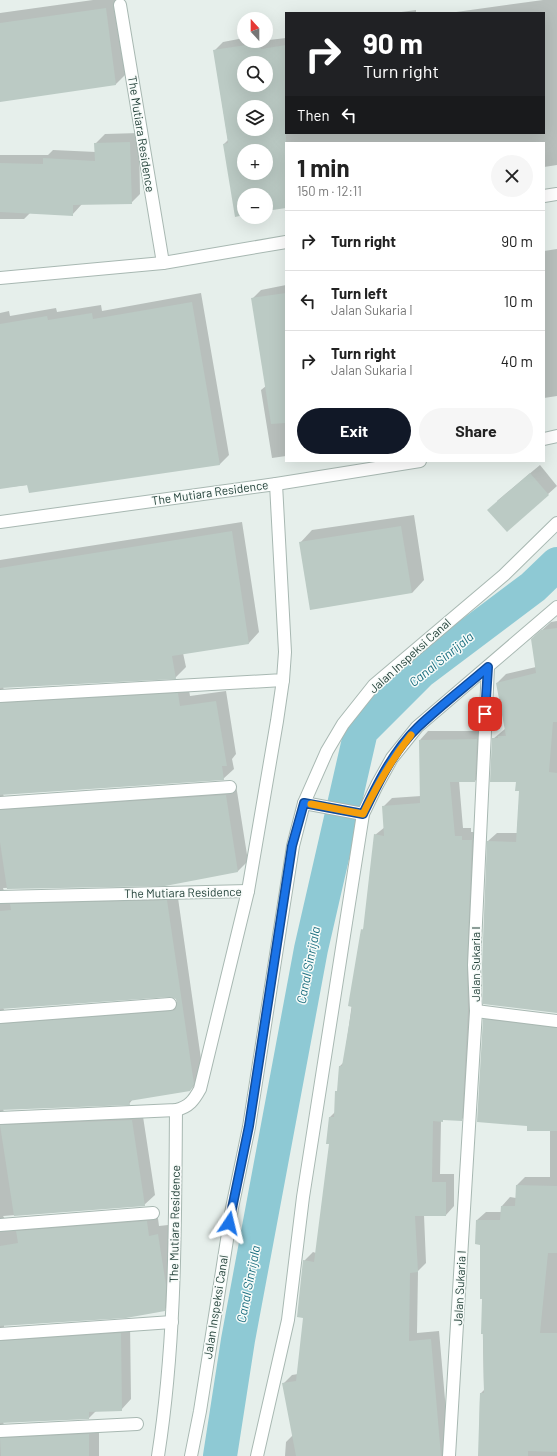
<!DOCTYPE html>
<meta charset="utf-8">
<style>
:root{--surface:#fff;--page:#f6f6f6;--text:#222;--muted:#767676;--line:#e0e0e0;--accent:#111827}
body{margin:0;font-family:Barlow,sans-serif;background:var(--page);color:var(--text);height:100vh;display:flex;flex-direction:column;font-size:15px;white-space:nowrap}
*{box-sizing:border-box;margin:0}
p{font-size:13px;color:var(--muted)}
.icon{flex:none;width:22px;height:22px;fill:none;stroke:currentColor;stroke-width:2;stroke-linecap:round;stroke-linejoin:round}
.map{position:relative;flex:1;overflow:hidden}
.panel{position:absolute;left:285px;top:142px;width:260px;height:320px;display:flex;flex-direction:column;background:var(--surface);border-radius:0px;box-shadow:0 4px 16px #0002}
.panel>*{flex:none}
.hud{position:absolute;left:285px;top:12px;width:260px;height:122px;border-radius:0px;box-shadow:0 4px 16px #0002;background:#202124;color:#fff;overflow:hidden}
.needle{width:26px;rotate:339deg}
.buttons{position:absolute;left:237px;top:12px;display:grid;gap:8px}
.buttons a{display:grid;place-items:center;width:36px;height:36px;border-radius:50%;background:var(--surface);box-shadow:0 4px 16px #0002;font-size:20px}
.pin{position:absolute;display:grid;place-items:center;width:34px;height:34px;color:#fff;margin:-17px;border-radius:8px;box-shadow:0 2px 6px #0006}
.me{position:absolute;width:44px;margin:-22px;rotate:10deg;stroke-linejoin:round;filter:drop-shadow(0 0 3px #0008)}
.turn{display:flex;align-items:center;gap:14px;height:84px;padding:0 12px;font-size:18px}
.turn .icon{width:52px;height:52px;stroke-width:2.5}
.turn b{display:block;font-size:28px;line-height:34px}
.then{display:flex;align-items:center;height:38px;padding:0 12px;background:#0003;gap:8px;font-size:15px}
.round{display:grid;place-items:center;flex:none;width:42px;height:42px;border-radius:21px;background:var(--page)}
.headline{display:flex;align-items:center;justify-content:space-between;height:68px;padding:0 12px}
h1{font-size:24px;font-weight:700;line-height:30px}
.action{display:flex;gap:8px;margin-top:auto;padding:8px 12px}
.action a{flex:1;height:46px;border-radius:24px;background:var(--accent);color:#fff;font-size:16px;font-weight:700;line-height:46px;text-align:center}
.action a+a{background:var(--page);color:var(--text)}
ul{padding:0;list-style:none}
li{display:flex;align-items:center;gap:12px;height:60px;padding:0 12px;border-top:1px solid var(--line)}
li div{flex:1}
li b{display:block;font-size:15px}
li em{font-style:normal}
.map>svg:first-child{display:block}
.shadow{fill:#0003;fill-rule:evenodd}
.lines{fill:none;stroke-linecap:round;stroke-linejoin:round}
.canal{stroke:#8ec9d4;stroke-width:34}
.building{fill:#bbcac4;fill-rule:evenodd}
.lane-casing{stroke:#a8b8b2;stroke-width:14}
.street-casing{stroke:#a8b8b2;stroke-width:14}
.lane{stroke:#fff;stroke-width:12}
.street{stroke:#fff;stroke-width:12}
.route-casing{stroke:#114b97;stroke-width:10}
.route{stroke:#1a73e8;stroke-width:7}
.slow{stroke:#f59e0b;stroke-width:7}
.labels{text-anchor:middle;stroke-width:3;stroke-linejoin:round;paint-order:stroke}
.street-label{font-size:12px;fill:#24423a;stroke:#f7fbf9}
.water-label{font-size:13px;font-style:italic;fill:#1c6f80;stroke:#f7fbf9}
</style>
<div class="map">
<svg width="557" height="1456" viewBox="0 0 557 1456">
<rect width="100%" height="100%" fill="#e6efeb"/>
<g class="shadow">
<path d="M 93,0 L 118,0 L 128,72 L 116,84 L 0,101 L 0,13 Z"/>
<path d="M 543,0 L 557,0 L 557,165 L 544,167 L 544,143 L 286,143 L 286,203 L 266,210 L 266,195 L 244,195 L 244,214 L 224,144 L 228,140 L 214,51 L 223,42 L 244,38 L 244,41 L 266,41 L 266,35 L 269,35 L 269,40 L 286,38 L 286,133 L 544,133 L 544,13 L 449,13 ZM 244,63 L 266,63 L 266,85 L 244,85 ZM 244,107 L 266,107 L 266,129 L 244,129 ZM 244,151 L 266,151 L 266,173 L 244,173 Z"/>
<path d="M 416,10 L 416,13 L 394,13 Z"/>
<path d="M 139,133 L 140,194 L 131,203 L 82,204 L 72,215 L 30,213 L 24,219 L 0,219 L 0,155 L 48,155 L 53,150 L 96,152 L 96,143 L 105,134 Z"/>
<path d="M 557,249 L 557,396 L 544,398 L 544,251 Z"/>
<path d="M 286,285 L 286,456 L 272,458 L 261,390 L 266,386 L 252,299 L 261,290 Z"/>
<path d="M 201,293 L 229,455 L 220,464 L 0,488 L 0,313 L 9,311 L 10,316 L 56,308 L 57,312 L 101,305 L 102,311 Z"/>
<path d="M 540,465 L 557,486 L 507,531 L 497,501 Z"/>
<path d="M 414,515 L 424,580 L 412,593 L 300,543 L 312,530 Z"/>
<path d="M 242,522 L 259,632 L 249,643 L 183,653 L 186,667 L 175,678 L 3,687 L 4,690 L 188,684 L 190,696 L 226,691 L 236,754 L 232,759 L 234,769 L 223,779 L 3,794 L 4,797 L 11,801 L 236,785 L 248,861 L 238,871 L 165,885 L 3,888 L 4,891 L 177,891 L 203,1073 L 200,1080 L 190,1090 L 133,1099 L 129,1104 L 3,1109 L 4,1112 L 142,1110 L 155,1195 L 144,1205 L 3,1216 L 7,1222 L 157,1211 L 159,1226 L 168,1225 L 176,1274 L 174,1300 L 164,1310 L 4,1325 L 4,1328 L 130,1323 L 131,1399 L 121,1410 L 97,1410 L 89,1418 L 3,1422 L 4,1425 L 99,1424 L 99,1456 L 0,1456 L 0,560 ZM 174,996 L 178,1002 L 11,1015 L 7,1014 L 3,1008 Z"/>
<path d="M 557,621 L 557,1012 L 488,841 L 497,833 L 517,833 L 520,790 L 517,781 L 493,739 L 506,728 L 497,683 L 506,674 L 536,667 L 541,631 L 551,622 Z"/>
<path d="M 428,731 L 485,731 L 483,772 L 475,781 L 459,781 L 463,828 L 471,828 L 471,832 L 480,832 L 470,1111 L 461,1120 L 444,1119 L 441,1121 L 440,1174 L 454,1174 L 454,1206 L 446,1215 L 424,1215 L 426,1263 L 418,1271 L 417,1333 L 439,1331 L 450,1456 L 285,1456 L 286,1442 L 293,1435 L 283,1384 L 292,1375 L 298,1374 L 305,1317 L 304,1261 L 313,1252 L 316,1253 L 330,1144 L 330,1117 L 335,1112 L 336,1092 L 339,1089 L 340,1066 L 344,1062 L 362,930 L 365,927 L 375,835 L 385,827 L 383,807 L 392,798 L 421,796 L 420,740 Z"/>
<path d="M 492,1011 L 557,1019 L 557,1456 L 479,1456 L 480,1394 L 484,1390 L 481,1244 L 477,1220 L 486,1212 L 502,1212 L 502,1206 L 510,1197 L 516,1198 L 517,1185 L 525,1177 L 550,1177 L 550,1130 L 528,1125 L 484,1020 Z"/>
</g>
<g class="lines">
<path class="canal" d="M 220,1456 L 238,1340 L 311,949 L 361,731 L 420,672 L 533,587 L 557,564"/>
</g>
<g class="building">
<path d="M 106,8 L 116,85 L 0,102 L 0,23 Z"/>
<path d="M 260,43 L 261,49 L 286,45 L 286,208 L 266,211 L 266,195 L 244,195 L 244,215 L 235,217 L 223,144 L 228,143 L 213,50 ZM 244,63 L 266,63 L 266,85 L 244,85 ZM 244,107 L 266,107 L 266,129 L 244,129 ZM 244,151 L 266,151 L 266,173 L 244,173 Z"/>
<path d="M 130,142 L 132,204 L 73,205 L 73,216 L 0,212 L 0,163 L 43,164 L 43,158 L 95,161 L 94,143 Z"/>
<path d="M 286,293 L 286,423 L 271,424 L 251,298 Z"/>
<path d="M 192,302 L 220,465 L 29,493 L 27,485 L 0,489 L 0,324 L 47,316 L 48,320 L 92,313 L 93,319 Z"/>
<path d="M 530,473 L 549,495 L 507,532 L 487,510 Z"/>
<path d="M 401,526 L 412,593 L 310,610 L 299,542 Z"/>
<path d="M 232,531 L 249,644 L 172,656 L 176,679 L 0,688 L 0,568 Z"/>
<path d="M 557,628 L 557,722 L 553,722 L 549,772 L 557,773 L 557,1013 L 483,1004 L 482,965 L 487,841 L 516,842 L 519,791 L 515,791 L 516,782 L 490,782 L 492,738 L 498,738 L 498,736 L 506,736 L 496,683 L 536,673 L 531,639 L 541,630 Z"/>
<path d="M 178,693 L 180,706 L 216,701 L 227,766 L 222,766 L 224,780 L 0,795 L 0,703 Z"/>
<path d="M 477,739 L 475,782 L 450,782 L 455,836 L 462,836 L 462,840 L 472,840 L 467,965 L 468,1011 L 462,1121 L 443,1120 L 443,1122 L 433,1121 L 432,1182 L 446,1182 L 446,1216 L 415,1216 L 418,1272 L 410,1273 L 409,1341 L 431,1339 L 441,1456 L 296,1456 L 282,1383 L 296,1381 L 303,1318 L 297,1317 L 303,1260 L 314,1262 L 329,1144 L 326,1144 L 329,1117 L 334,1117 L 335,1091 L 337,1091 L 339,1066 L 342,1066 L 352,1007 L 348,1006 L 361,929 L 363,930 L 374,834 L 384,836 L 382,806 L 420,803 L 419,740 Z"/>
<path d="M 226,795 L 238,872 L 165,886 L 7,889 L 0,842 L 0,810 Z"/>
<path d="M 167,900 L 194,1084 L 190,1091 L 129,1101 L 130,1105 L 0,1110 L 0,1024 L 171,1011 L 175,1010 L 177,1004 L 176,999 L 169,997 L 0,1009 L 0,911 L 11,910 L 10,904 Z"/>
<path d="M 483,1019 L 557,1028 L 557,1131 L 527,1131 L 527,1126 L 477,1122 Z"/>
<path d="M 132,1120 L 145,1206 L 14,1216 L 0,1125 Z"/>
<path d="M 516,1185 L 557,1186 L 557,1253 L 548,1253 L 540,1333 L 557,1333 L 557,1452 L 528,1451 L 528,1456 L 478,1456 L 480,1393 L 484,1393 L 483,1334 L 481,1334 L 482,1299 L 480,1299 L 480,1245 L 475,1244 L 476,1220 L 500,1220 L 501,1206 L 515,1206 Z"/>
<path d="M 147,1221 L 149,1236 L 158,1234 L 166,1285 L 165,1311 L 126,1318 L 0,1326 L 0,1246 L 18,1243 L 16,1231 Z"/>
<path d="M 121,1333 L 122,1411 L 89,1412 L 89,1419 L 0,1423 L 0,1341 Z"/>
<path d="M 89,1434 L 89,1456 L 1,1456 L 0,1438 Z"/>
</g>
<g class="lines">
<g class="lane-casing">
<g id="lane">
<path d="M 0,803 L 230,787"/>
<path d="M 0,1017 L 170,1004"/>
<path d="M 0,1225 L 153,1213"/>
<path d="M 0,1431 L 137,1424"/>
</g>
</g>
<g class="street-casing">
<g id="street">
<path d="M 120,5 L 163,263"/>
<path d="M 544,196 L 557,194"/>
<path d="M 0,278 L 163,263 L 286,242"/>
<path d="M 544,439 L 557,436"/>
<path d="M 0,522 L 276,484 L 420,461"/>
<path d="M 0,696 L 283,680 L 285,652 L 276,484"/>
<path d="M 304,803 L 363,814"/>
<path d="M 0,897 L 248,891"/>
<path d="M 476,1011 L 557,1021"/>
<path d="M 0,1118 L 176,1110 C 189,1107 194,1100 200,1089 L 248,891 L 277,721 L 283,680"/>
<path d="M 0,1334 L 172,1322"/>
<path d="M 158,1456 C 176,1341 175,1225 176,1110"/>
<path d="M 191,1456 L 200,1411 L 232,1208 L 249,1127 L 293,846 L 304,803 L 327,751 L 343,724 L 374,685 L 504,575 L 557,523"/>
<path d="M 257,1456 L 288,1320 L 303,1197 L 363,814 L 377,785 L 392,758 L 417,727 L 557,607"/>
<path d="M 449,1456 L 476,1011 L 474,965 L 488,667"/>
</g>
</g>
<use href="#lane" class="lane"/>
<use href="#street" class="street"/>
</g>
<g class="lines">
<g class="route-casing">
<path id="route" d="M 229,1223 L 249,1126 L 292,846 L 304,803 L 363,814 C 378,783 393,751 418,727 C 440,706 465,687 488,667 L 485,714"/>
</g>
<use href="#route" class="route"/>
<path class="slow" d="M 311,804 L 363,814 C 377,785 391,760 411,735"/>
</g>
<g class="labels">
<g class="street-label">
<text transform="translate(141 134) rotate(81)" y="4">The Mutiara Residence</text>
<text transform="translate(210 493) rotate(-8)" y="4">The Mutiara Residence</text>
<text transform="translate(410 656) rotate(-42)" y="4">Jalan Inspeksi Canal</text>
<text transform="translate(183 893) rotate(-1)" y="4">The Mutiara Residence</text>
<text transform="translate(476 964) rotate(-90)" y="4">Jalan Sukaria I</text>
<text transform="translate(175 1224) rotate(-89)" y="4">The Mutiara Residence</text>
<text transform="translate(460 1288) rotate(-87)" y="4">Jalan Sukaria I</text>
<text transform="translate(216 1307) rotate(-81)" y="4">Jalan Inspeksi Canal</text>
</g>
<g class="water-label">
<text transform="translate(441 659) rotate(-39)" y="5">Canal Sinrijala</text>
<text transform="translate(308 965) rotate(-79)" y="5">Canal Sinrijala</text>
<text transform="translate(248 1284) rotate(-79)" y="5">Canal Sinrijala</text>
</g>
</g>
</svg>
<div class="buttons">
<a><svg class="needle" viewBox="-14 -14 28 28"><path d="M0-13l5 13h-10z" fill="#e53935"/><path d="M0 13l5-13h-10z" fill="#767676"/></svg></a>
<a><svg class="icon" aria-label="search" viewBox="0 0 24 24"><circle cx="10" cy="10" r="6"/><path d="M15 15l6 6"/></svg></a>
<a><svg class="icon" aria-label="layers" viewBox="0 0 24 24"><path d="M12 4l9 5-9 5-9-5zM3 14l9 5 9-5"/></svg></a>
<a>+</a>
<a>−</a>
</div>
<div class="pin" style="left:485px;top:714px;background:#d93025"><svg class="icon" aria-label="arrive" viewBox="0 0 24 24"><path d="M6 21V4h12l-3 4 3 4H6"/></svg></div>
<svg class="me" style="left:229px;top:1223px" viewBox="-20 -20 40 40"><path d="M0-17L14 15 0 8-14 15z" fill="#1a73e8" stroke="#fff" stroke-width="4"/></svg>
<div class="hud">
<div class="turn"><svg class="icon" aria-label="right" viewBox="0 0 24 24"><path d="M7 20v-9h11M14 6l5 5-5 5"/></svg><div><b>90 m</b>Turn right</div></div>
<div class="then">Then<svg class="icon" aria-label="left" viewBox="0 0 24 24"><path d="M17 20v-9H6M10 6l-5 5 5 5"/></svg></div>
</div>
<section class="panel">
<div class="headline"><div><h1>1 min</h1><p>150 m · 12:11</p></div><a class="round"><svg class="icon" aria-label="close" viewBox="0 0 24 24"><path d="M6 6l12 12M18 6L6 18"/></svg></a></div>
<ul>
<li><svg class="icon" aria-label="right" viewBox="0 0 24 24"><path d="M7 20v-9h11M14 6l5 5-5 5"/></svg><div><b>Turn right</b></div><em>90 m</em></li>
<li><svg class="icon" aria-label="left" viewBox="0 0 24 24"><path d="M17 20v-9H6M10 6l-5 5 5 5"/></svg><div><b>Turn left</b><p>Jalan Sukaria I</p></div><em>10 m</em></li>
<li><svg class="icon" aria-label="right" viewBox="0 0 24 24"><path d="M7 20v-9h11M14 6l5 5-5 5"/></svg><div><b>Turn right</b><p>Jalan Sukaria I</p></div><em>40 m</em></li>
</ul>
<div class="action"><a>Exit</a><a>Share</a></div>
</section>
</div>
